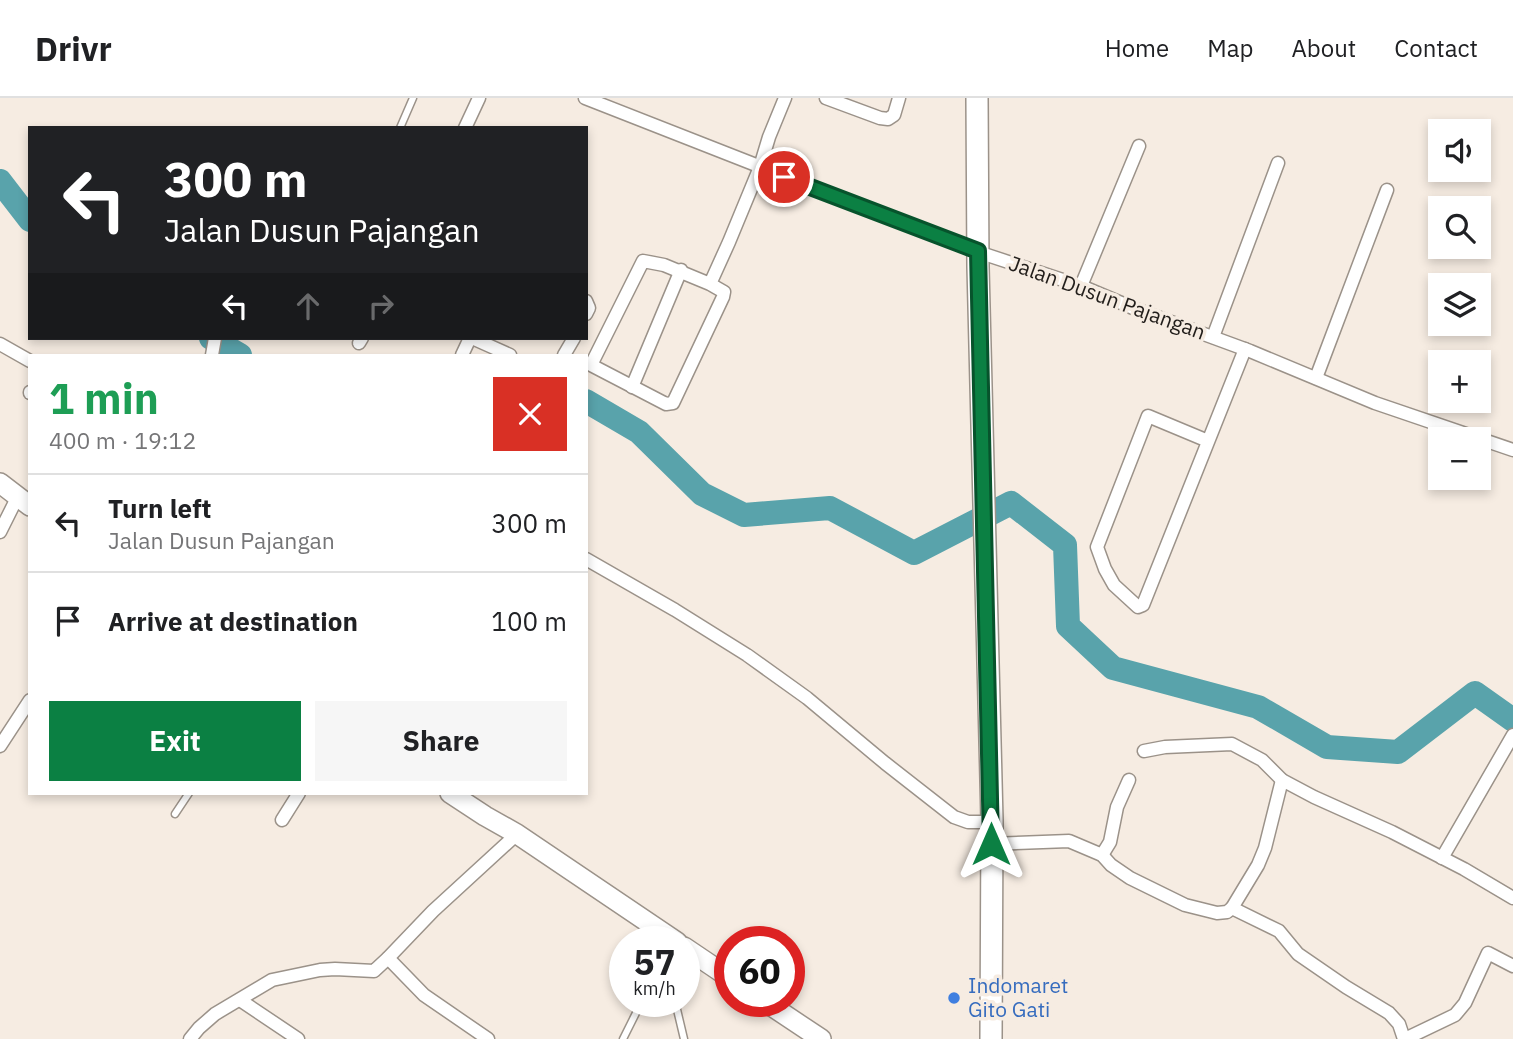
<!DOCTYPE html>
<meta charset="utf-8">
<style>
:root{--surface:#fff;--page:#f6f6f6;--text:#202124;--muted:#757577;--line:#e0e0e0;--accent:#0b8043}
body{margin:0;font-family:"IBM Plex Sans",sans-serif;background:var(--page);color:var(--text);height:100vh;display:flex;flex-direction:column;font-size:26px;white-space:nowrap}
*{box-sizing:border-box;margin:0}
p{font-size:23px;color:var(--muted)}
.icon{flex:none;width:38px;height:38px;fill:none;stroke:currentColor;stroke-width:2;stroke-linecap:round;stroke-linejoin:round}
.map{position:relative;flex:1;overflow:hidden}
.details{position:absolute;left:28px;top:256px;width:560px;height:441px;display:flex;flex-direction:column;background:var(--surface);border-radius:0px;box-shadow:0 4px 10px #0003}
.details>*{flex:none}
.guide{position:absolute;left:28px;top:28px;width:560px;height:214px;border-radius:0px;box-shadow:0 4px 10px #0003;background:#202124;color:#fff;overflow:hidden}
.buttons{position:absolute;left:1428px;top:21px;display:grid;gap:14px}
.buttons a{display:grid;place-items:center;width:63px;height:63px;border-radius:0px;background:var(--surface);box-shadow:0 4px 10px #0003;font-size:35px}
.speed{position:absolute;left:609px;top:828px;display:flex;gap:14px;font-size:35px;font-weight:700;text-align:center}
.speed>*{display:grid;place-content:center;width:91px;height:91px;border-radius:50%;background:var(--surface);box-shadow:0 4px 10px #0003;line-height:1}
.speed small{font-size:18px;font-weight:400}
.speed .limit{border:10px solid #d22;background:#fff;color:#111}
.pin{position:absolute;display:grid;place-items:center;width:60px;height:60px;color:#fff;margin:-30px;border:4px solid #fff;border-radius:50%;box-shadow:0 2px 7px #0007}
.me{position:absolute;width:77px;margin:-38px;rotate:0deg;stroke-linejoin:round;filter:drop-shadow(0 0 5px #0008)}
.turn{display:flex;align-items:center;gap:24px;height:147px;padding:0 21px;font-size:32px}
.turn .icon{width:91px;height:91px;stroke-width:2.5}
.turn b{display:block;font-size:49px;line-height:60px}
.lanes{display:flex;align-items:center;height:66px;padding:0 21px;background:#0003;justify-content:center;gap:35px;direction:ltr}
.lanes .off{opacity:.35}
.round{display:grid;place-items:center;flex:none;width:74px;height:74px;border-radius:0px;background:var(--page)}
.headline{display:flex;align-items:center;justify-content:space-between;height:119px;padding:0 21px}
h1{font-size:42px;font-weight:700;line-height:52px;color:#1e9e55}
.button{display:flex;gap:14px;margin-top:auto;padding:14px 21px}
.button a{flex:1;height:80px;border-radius:0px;background:var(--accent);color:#fff;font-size:28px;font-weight:700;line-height:80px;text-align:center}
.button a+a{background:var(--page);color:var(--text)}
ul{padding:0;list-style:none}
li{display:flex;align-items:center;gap:21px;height:98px;padding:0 21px;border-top:2px solid var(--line)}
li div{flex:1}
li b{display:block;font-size:26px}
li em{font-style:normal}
header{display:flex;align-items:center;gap:42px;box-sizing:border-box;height:98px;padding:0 35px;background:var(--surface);border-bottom:2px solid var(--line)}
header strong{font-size:33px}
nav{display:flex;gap:38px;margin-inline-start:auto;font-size:24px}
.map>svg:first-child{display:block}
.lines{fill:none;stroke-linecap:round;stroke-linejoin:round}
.river{stroke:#59a3ab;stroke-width:24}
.service-casing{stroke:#9b9289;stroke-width:9}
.minor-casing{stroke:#9b9289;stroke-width:15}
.secondary-casing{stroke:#9b9289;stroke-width:22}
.primary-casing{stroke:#9b9289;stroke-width:24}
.service{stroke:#fff;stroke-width:6}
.minor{stroke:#fff;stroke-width:12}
.secondary{stroke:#fff;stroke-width:19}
.primary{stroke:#fff;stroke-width:21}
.route-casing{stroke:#07532c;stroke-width:18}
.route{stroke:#0b8043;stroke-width:12}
.shop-dot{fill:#3f7fe0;stroke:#f6ece2;stroke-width:2.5}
.labels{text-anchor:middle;stroke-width:7;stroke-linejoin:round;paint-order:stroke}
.street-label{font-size:21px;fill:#221e1b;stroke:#f6ece2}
.shop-label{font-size:21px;fill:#366cbe;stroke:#f6ece2;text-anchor:start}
</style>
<header>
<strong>Drivr</strong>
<nav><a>Home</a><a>Map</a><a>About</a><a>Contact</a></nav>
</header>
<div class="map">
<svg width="1513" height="941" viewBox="0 0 1513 941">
<rect width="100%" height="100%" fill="#f6ece2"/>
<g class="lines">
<g class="river">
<path d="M 0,83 L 30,122"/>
<path d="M 211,240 L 240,257"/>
<path d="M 586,303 L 639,334 L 702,396 L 744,417 L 830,410 L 914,455 L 1011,405 L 1065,447 L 1068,528 L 1113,570 L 1258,609 L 1327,649 L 1398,654 L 1475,595 L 1513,622"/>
</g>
<g class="service-casing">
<g id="service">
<path d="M 400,30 L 413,0"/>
<path d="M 175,716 L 189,695"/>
<path d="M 675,903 L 684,941"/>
<path d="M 623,941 L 642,903"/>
</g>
</g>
<g class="minor-casing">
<g id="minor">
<path d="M 585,0 L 978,154 L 1081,188 L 1133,210 L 1250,253 L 1375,305 L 1513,352"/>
<path d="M 826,0 L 880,20 L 888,21 L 894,17 L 899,0"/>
<path d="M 465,30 L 479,0"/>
<path d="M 710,186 L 664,167 L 643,163 L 591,267 L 666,306 L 673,305 L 723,199 L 724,194 L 710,186 L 729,144 L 760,69 L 769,39 L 785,0"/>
<path d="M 1081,188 L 1139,48"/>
<path d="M 586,203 L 589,210 L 586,216"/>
<path d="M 1213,239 L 1278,65"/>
<path d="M 472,240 L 510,257"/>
<path d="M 359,245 L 362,240"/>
<path d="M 0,246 L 30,263"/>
<path d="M 212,257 L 215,240"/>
<path d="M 462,257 L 470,240"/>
<path d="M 564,257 L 574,240"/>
<path d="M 1316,280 L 1387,92"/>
<path d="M 632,289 L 681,172"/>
<path d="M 30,295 L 30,294"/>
<path d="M 1208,343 L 1148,318 L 1097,449 L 1105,471 L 1114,487 L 1138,509 L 1143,507 L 1245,251"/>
<path d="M 0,434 L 17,400"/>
<path d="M 586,461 L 675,512 L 747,557 L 807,600 L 885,665 L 954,719 L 968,724 L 992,724"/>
<path d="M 0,648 L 30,602"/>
<path d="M 1144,653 L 1165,649 L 1232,646 L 1262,662 L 1282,682 L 1314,699 L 1392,734 L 1464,771 L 1513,800"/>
<path d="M 282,722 L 299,695"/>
<path d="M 991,746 L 1069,743 L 1102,757 L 1111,767 L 1130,780 L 1185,807 L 1217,815 L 1227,814 L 1232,810 L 1279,833 L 1298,856 L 1346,889 L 1389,915 L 1399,926 L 1404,941"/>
<path d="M 1102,757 L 1110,744 L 1117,709 L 1129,682"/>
<path d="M 1442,760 L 1513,637"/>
<path d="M 1232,810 L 1258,767 L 1265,750 L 1282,682"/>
<path d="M 388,860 L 424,897 L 488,941"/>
<path d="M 240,902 L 298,941"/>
<path d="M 190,941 L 199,930 L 215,916 L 272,882 L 320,872 L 335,871 L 374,873 L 388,860 L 433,813 L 517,736"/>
<path d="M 1405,941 L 1455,917 L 1465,905 L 1488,855 L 1513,868"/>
</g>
</g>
<g class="secondary-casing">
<g id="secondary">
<path d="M 0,385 L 30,408"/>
<path d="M 450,695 L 485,718 L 517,736 L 677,844"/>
<path d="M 684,849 L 730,880"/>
<path d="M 764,903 L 821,941"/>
</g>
</g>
<g class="primary-casing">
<path id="primary" d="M 977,0 L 978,169 L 992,722 L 991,941"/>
</g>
<use href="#service" class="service"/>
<use href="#minor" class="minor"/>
<use href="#secondary" class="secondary"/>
<use href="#primary" class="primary"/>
</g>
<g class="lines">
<g class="route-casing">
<path id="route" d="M 784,79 L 978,153 L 991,746"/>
</g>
<use href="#route" class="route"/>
</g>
<circle class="shop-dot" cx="954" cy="900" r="7"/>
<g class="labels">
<g class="street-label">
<text transform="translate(1107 200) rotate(20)" y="7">Jalan Dusun Pajangan</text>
</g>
<g class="shop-label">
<text x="968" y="895">Indomaret<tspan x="968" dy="24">Gito Gati</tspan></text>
</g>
</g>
</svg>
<div class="buttons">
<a><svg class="icon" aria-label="sound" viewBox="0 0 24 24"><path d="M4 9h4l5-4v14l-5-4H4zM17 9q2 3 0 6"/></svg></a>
<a><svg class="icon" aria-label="search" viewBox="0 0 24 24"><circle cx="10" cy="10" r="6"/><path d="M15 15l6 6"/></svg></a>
<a><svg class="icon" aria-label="layers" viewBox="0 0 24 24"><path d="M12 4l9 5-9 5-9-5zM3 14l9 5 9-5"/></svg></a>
<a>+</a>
<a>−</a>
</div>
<div class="speed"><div>57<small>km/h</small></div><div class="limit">60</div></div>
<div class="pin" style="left:784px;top:79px;background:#d93025"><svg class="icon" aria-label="arrive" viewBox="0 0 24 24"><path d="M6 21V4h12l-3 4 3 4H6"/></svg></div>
<svg class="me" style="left:991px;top:746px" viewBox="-20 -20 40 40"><path d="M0-17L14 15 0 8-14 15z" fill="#0b8043" stroke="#fff" stroke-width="4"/></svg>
<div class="guide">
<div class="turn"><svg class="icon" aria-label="left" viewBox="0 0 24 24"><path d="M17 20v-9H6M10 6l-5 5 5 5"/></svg><div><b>300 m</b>Jalan Dusun Pajangan</div></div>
<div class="lanes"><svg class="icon" aria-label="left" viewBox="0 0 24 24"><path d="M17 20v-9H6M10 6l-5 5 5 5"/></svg><svg class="icon off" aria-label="ahead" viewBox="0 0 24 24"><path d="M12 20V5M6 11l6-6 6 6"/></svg><svg class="icon off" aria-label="right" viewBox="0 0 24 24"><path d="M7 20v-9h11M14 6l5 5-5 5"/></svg></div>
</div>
<section class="details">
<div class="headline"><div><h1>1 min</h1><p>400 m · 19:12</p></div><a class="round" style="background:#d93025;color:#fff"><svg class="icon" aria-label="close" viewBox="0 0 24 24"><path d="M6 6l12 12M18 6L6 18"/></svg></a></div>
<ul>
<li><svg class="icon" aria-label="left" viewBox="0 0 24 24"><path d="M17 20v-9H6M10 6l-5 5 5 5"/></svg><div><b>Turn left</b><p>Jalan Dusun Pajangan</p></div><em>300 m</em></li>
<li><svg class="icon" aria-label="arrive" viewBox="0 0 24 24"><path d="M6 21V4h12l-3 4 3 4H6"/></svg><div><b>Arrive at destination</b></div><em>100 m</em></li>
</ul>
<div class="button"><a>Exit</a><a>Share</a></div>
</section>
</div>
